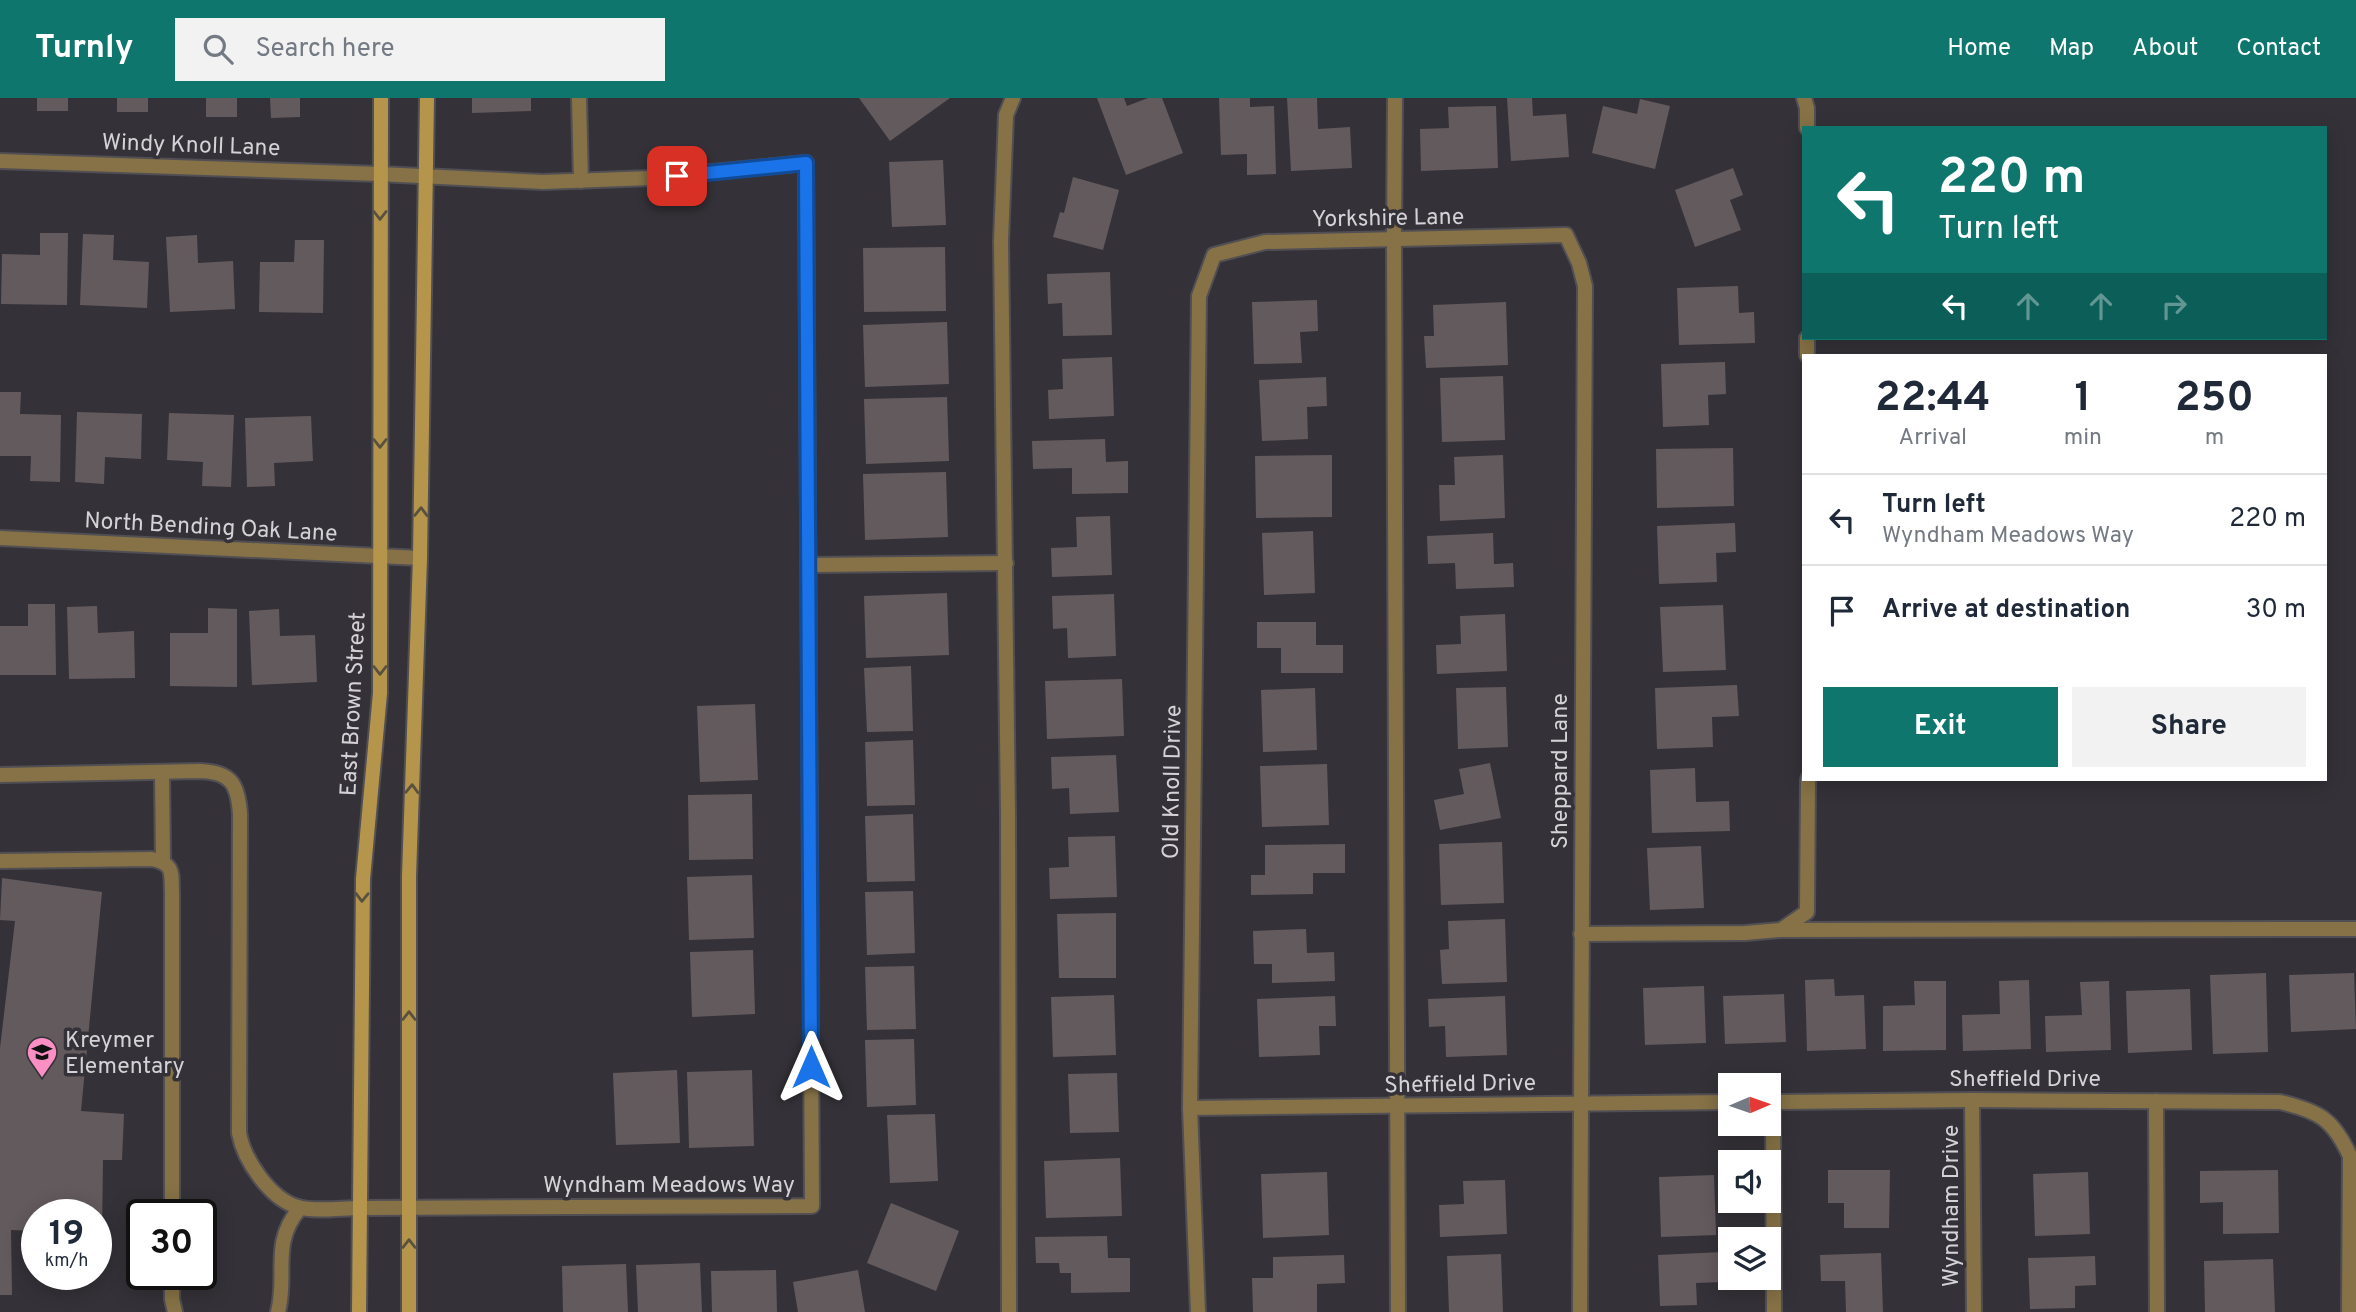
<!DOCTYPE html>
<style>
:root{--surface:#fff;--page:#f2f2f3;--text:#1f2937;--muted:#747a83;--line:#e0e1e3;--accent:#0f766e}
body{margin:0;font-family:Overpass,sans-serif;background:var(--page);color:var(--text);height:100vh;display:flex;flex-direction:column;font-size:26px;white-space:nowrap}
*{box-sizing:border-box;margin:0}
p{font-size:23px;color:var(--muted)}
.icon{flex:none;width:38px;height:38px;fill:none;stroke:currentColor;stroke-width:2;stroke-linecap:round;stroke-linejoin:round}
.map{position:relative;flex:1;overflow:hidden}
.panel{position:absolute;left:1802px;top:256px;width:525px;height:427px;display:flex;flex-direction:column;background:var(--surface);border-radius:0px;box-shadow:0 4px 18px #0003}
.panel>*{flex:none}
.banner{position:absolute;left:1802px;top:28px;width:525px;height:214px;border-radius:0px;box-shadow:0 4px 18px #0003;background:#0f766e;color:#fff;overflow:hidden}
.needle{width:46px;rotate:88deg}
.controls{position:absolute;left:1718px;top:975px;display:grid;gap:14px}
.controls a{display:grid;place-items:center;width:63px;height:63px;border-radius:0px;background:var(--surface);box-shadow:0 4px 18px #0003;font-size:35px}
.speed{position:absolute;left:21px;top:1101px;display:flex;gap:14px;font-size:35px;font-weight:700;text-align:center}
.speed>*{display:grid;place-content:center;width:91px;height:91px;border-radius:50%;background:var(--surface);box-shadow:0 4px 18px #0003;line-height:1}
.speed small{font-size:18px;font-weight:400}
.speed .limit{border:4px solid #111;border-radius:10px;background:#fff;color:#111}
.pin{position:absolute;display:grid;place-items:center;width:60px;height:60px;color:#fff;margin:-30px;border-radius:14px;box-shadow:0 4px 10px #0006}
.me{position:absolute;width:77px;margin:-38px;rotate:0deg;stroke-linejoin:round;filter:drop-shadow(0 0 5px #0008)}
.turn{display:flex;align-items:center;gap:24px;height:147px;padding:0 21px;font-size:32px}
.turn .icon{width:91px;height:91px;stroke-width:2.5}
.turn b{display:block;font-size:49px;line-height:60px}
.lanes{display:flex;align-items:center;height:66px;padding:0 21px;background:#0003;justify-content:center;gap:35px;direction:ltr}
.lanes .off{opacity:.35}
.eta{display:flex;justify-content:space-evenly;align-items:center;height:119px;text-align:center}
.eta b{font-size:42px;font-weight:700;line-height:49px}
.button{display:flex;gap:14px;margin-top:auto;padding:14px 21px}
.button a{flex:1;height:80px;border-radius:0px;background:var(--accent);color:#fff;font-size:28px;font-weight:700;line-height:80px;text-align:center}
.button a+a{background:var(--page);color:var(--text)}
ul{padding:0;list-style:none}
li{display:flex;align-items:center;gap:21px;height:91px;padding:0 21px;border-top:2px solid var(--line)}
li div{flex:1}
li b{display:block;font-size:26px}
li em{font-style:normal}
header{display:flex;align-items:center;gap:42px;box-sizing:border-box;height:98px;padding:0 35px;background:var(--accent);color:#fff}
header strong{font-size:33px}
nav{display:flex;gap:38px;margin-inline-start:auto;font-size:24px}
.search{width:490px;height:63px;background:var(--page);display:flex;align-items:center;gap:18px;box-sizing:border-box;padding:0 24px;border-radius:0px;color:var(--muted);font-size:26px}
.map>svg:first-child{display:block}
.building{fill:#635a5d}
.lines{fill:none;stroke-linecap:round;stroke-linejoin:round}
.lane-casing{stroke:#514f54;stroke-width:18}
.street-casing{stroke:#514f54;stroke-width:18}
.secondary-casing{stroke:#514f54;stroke-width:18}
.lane{stroke:#867246;stroke-width:14}
.street{stroke:#867246;stroke-width:14}
.secondary{stroke:#b4954b;stroke-width:14}
.oneway{stroke:#5a503e}
.route-casing{stroke:#114b97;stroke-width:18}
.route{stroke:#1a73e8;stroke-width:12}
.labels{text-anchor:middle;stroke-width:7;stroke-linejoin:round;paint-order:stroke}
.street-label{font-size:23px;fill:#d4d2d6;stroke:#343238}
.poi-label{font-size:23px;fill:#d4d2d6;stroke:#343238;text-anchor:start}
</style>
<header>
<strong>Turnly</strong>
<div class="search"><svg class="icon" aria-label="search" viewBox="0 0 24 24"><circle cx="10" cy="10" r="6"/><path d="M15 15l6 6"/></svg>Search here</div>
<nav><a>Home</a><a>Map</a><a>About</a><a>Contact</a></nav>
</header>
<div class="map">
<svg width="2356" height="1214" viewBox="0 0 2356 1214">
<rect width="100%" height="100%" fill="#343238"/>
<g class="building">
<rect x="37" y="0" width="31" height="13"/>
<rect x="117" y="0" width="31" height="14"/>
<rect x="206" y="0" width="31" height="19"/>
<path d="M 270,0 L 300,0 L 300,19 L 271,20 Z"/>
<path d="M 472,0 L 531,0 L 531,13 L 472,15 Z"/>
<path d="M 859,0 L 950,0 L 890,43 Z"/>
<path d="M 1097,0 L 1124,0 L 1127,8 L 1148,0 L 1162,0 L 1183,55 L 1126,77 Z"/>
<path d="M 1219,0 L 1250,0 L 1250,9 L 1274,8 L 1276,76 L 1247,77 L 1247,56 L 1221,57 Z"/>
<path d="M 1287,0 L 1317,0 L 1318,31 L 1350,29 L 1352,70 L 1291,73 Z"/>
<path d="M 1507,0 L 1532,0 L 1533,18 L 1566,16 L 1569,59 L 1511,63 Z"/>
<path d="M 1640,1 L 1670,8 L 1655,71 L 1592,55 L 1603,8 L 1637,16 Z"/>
<path d="M 1496,8 L 1498,70 L 1421,73 L 1420,31 L 1449,30 L 1448,9 Z"/>
<path d="M 943,62 L 946,127 L 892,129 L 889,64 Z"/>
<path d="M 1733,70 L 1743,97 L 1730,102 L 1741,132 L 1695,149 L 1675,92 Z"/>
<path d="M 1073,79 L 1119,92 L 1103,152 L 1053,139 L 1060,114 L 1064,115 Z"/>
<path d="M 40,135 L 68,135 L 67,207 L 1,206 L 2,156 L 40,157 Z"/>
<path d="M 83,136 L 114,137 L 113,162 L 149,164 L 147,210 L 80,207 Z"/>
<path d="M 197,137 L 198,165 L 233,163 L 235,211 L 170,214 L 166,139 Z"/>
<path d="M 295,142 L 324,142 L 323,215 L 259,214 L 260,164 L 294,164 Z"/>
<path d="M 945,149 L 946,213 L 864,214 L 863,150 Z"/>
<path d="M 1110,174 L 1112,237 L 1063,238 L 1062,205 L 1048,206 L 1047,176 Z"/>
<path d="M 1738,188 L 1739,215 L 1754,214 L 1755,245 L 1679,247 L 1677,190 Z"/>
<path d="M 1317,202 L 1318,233 L 1300,234 L 1302,265 L 1254,266 L 1252,204 Z"/>
<path d="M 1506,204 L 1508,267 L 1426,270 L 1424,238 L 1434,238 L 1433,207 Z"/>
<path d="M 947,224 L 949,286 L 865,289 L 863,227 Z"/>
<path d="M 1112,259 L 1114,318 L 1049,321 L 1048,292 L 1063,291 L 1062,261 Z"/>
<path d="M 1725,264 L 1726,296 L 1708,297 L 1709,327 L 1663,329 L 1661,266 Z"/>
<path d="M 1503,278 L 1505,342 L 1442,344 L 1440,280 Z"/>
<path d="M 1326,279 L 1327,308 L 1307,309 L 1308,341 L 1262,343 L 1259,282 Z"/>
<path d="M 0,294 L 21,294 L 20,316 L 61,317 L 60,384 L 30,383 L 31,358 L 0,358 Z"/>
<path d="M 947,299 L 949,363 L 866,366 L 864,301 Z"/>
<path d="M 77,314 L 142,316 L 141,361 L 105,359 L 104,386 L 75,384 Z"/>
<path d="M 169,315 L 234,317 L 231,389 L 202,388 L 203,364 L 167,362 Z"/>
<path d="M 311,318 L 313,363 L 274,365 L 275,388 L 247,389 L 245,320 Z"/>
<path d="M 1105,341 L 1106,364 L 1128,363 L 1128,395 L 1072,396 L 1072,370 L 1033,371 L 1032,343 Z"/>
<path d="M 1733,350 L 1734,408 L 1657,410 L 1656,351 Z"/>
<path d="M 1332,357 L 1332,419 L 1256,420 L 1255,358 Z"/>
<path d="M 1503,357 L 1505,420 L 1440,423 L 1439,387 L 1455,387 L 1454,359 Z"/>
<path d="M 946,374 L 948,439 L 865,442 L 863,376 Z"/>
<path d="M 1110,418 L 1112,477 L 1052,479 L 1051,450 L 1077,449 L 1076,419 Z"/>
<path d="M 1735,425 L 1736,454 L 1716,455 L 1717,484 L 1659,486 L 1657,428 Z"/>
<path d="M 1313,433 L 1315,495 L 1264,497 L 1262,435 Z"/>
<path d="M 1493,435 L 1494,466 L 1513,465 L 1514,489 L 1456,491 L 1455,465 L 1428,466 L 1427,438 Z"/>
<path d="M 947,495 L 949,557 L 866,560 L 864,498 Z"/>
<path d="M 1114,496 L 1116,558 L 1068,560 L 1067,530 L 1053,531 L 1052,498 Z"/>
<path d="M 28,506 L 55,506 L 56,577 L 0,577 L 0,528 L 28,528 Z"/>
<path d="M 1723,507 L 1726,572 L 1663,574 L 1660,509 Z"/>
<path d="M 97,508 L 98,535 L 134,533 L 135,580 L 69,581 L 67,509 Z"/>
<path d="M 208,510 L 237,511 L 237,589 L 170,588 L 170,535 L 208,535 Z"/>
<path d="M 279,511 L 280,538 L 315,537 L 317,584 L 252,587 L 249,513 Z"/>
<path d="M 1505,516 L 1507,573 L 1437,576 L 1436,547 L 1461,546 L 1460,518 Z"/>
<path d="M 1257,524 L 1316,524 L 1316,547 L 1343,547 L 1343,575 L 1281,575 L 1281,550 L 1257,550 Z"/>
<path d="M 911,568 L 913,633 L 867,634 L 864,570 Z"/>
<path d="M 1122,581 L 1124,638 L 1047,641 L 1045,583 Z"/>
<path d="M 1737,587 L 1739,618 L 1712,619 L 1713,649 L 1657,651 L 1655,590 Z"/>
<path d="M 1506,589 L 1508,649 L 1458,651 L 1456,590 Z"/>
<path d="M 1315,590 L 1317,652 L 1263,654 L 1261,592 Z"/>
<path d="M 755,606 L 758,682 L 700,684 L 697,608 Z"/>
<path d="M 913,642 L 915,707 L 867,708 L 865,644 Z"/>
<path d="M 1116,657 L 1119,714 L 1070,716 L 1069,690 L 1052,691 L 1051,659 Z"/>
<path d="M 1490,665 L 1501,720 L 1440,732 L 1434,702 L 1464,696 L 1459,671 Z"/>
<path d="M 1327,666 L 1329,727 L 1262,729 L 1260,668 Z"/>
<path d="M 1695,670 L 1696,704 L 1729,703 L 1730,733 L 1652,735 L 1650,672 Z"/>
<path d="M 752,696 L 753,761 L 689,762 L 688,697 Z"/>
<path d="M 913,716 L 915,783 L 867,784 L 865,718 Z"/>
<path d="M 1115,738 L 1117,799 L 1050,801 L 1049,770 L 1069,769 L 1068,739 Z"/>
<path d="M 1502,744 L 1504,805 L 1441,807 L 1439,746 Z"/>
<path d="M 1345,746 L 1345,775 L 1313,775 L 1313,796 L 1251,797 L 1251,777 L 1265,777 L 1265,747 Z"/>
<path d="M 1701,748 L 1704,810 L 1650,812 L 1647,750 Z"/>
<path d="M 752,777 L 754,840 L 689,842 L 687,779 Z"/>
<path d="M 2,780 L 102,794 L 81,1013 L 124,1016 L 122,1062 L 103,1062 L 102,1137 L 96,1137 L 96,1116 L 37,1116 L 37,1133 L 11,1132 L 12,1197 L 0,1197 L 0,950 L 15,823 L 0,822 Z"/>
<path d="M 913,793 L 915,855 L 867,857 L 865,794 Z"/>
<path d="M 1116,815 L 1116,880 L 1059,880 L 1057,816 Z"/>
<path d="M 1505,821 L 1507,884 L 1442,886 L 1440,852 L 1449,851 L 1448,823 Z"/>
<path d="M 1306,831 L 1307,855 L 1334,854 L 1335,883 L 1272,885 L 1272,866 L 1254,866 L 1253,833 Z"/>
<path d="M 753,852 L 755,916 L 692,919 L 690,854 Z"/>
<path d="M 914,868 L 916,931 L 867,932 L 865,869 Z"/>
<path d="M 2266,875 L 2268,954 L 2213,956 L 2210,877 Z"/>
<path d="M 2354,875 L 2356,931 L 2291,934 L 2289,877 Z"/>
<path d="M 1834,881 L 1835,898 L 1864,897 L 1866,951 L 1807,953 L 1805,882 Z"/>
<path d="M 2029,882 L 2031,951 L 1963,953 L 1962,917 L 2000,916 L 1999,883 Z"/>
<path d="M 1914,883 L 1946,883 L 1946,952 L 1883,953 L 1883,908 L 1915,907 Z"/>
<path d="M 2109,883 L 2111,952 L 2046,954 L 2045,918 L 2082,917 L 2080,884 Z"/>
<path d="M 1704,888 L 1706,945 L 1645,947 L 1643,890 Z"/>
<path d="M 2190,891 L 2192,952 L 2128,955 L 2126,893 Z"/>
<path d="M 1784,896 L 1786,944 L 1725,946 L 1723,898 Z"/>
<path d="M 1114,897 L 1116,957 L 1053,959 L 1051,899 Z"/>
<path d="M 1335,898 L 1336,928 L 1319,928 L 1320,957 L 1259,959 L 1257,901 Z"/>
<path d="M 1505,898 L 1507,957 L 1446,959 L 1445,928 L 1429,929 L 1428,901 Z"/>
<path d="M 914,941 L 916,1007 L 867,1009 L 865,942 Z"/>
<path d="M 677,972 L 680,1045 L 616,1047 L 613,975 Z"/>
<path d="M 752,972 L 754,1048 L 689,1050 L 687,974 Z"/>
<path d="M 1117,975 L 1119,1034 L 1070,1035 L 1068,976 Z"/>
<path d="M 935,1016 L 938,1083 L 890,1085 L 887,1017 Z"/>
<path d="M 1120,1060 L 1122,1118 L 1046,1120 L 1044,1063 Z"/>
<path d="M 1828,1072 L 1890,1072 L 1889,1130 L 1844,1130 L 1844,1105 L 1828,1105 Z"/>
<path d="M 2278,1072 L 2279,1135 L 2223,1136 L 2223,1104 L 2200,1105 L 2200,1073 Z"/>
<path d="M 1327,1074 L 1329,1137 L 1263,1140 L 1261,1076 Z"/>
<path d="M 2088,1074 L 2090,1136 L 2035,1138 L 2033,1076 Z"/>
<path d="M 1714,1077 L 1716,1137 L 1661,1139 L 1659,1079 Z"/>
<path d="M 1505,1082 L 1507,1136 L 1440,1139 L 1439,1107 L 1464,1106 L 1463,1083 Z"/>
<path d="M 891,1105 L 959,1133 L 936,1193 L 867,1165 Z"/>
<path d="M 1107,1138 L 1108,1160 L 1130,1160 L 1130,1194 L 1071,1195 L 1071,1175 L 1060,1175 L 1059,1165 L 1036,1165 L 1035,1139 Z"/>
<path d="M 1723,1154 L 1724,1184 L 1696,1185 L 1697,1207 L 1660,1208 L 1658,1157 Z"/>
<path d="M 1881,1155 L 1883,1214 L 1846,1214 L 1845,1183 L 1821,1183 L 1820,1157 Z"/>
<path d="M 1501,1156 L 1503,1214 L 1449,1214 L 1447,1158 Z"/>
<path d="M 1344,1157 L 1345,1185 L 1317,1186 L 1317,1214 L 1253,1214 L 1252,1180 L 1273,1180 L 1273,1159 Z"/>
<path d="M 2095,1158 L 2096,1187 L 2075,1188 L 2075,1210 L 2030,1211 L 2028,1160 Z"/>
<path d="M 2273,1161 L 2275,1214 L 2205,1214 L 2204,1163 Z"/>
<path d="M 700,1165 L 702,1214 L 638,1214 L 636,1167 Z"/>
<path d="M 626,1166 L 628,1214 L 563,1214 L 562,1168 Z"/>
<path d="M 776,1172 L 777,1214 L 712,1214 L 711,1173 Z"/>
<path d="M 858,1172 L 865,1214 L 798,1214 L 793,1184 Z"/>
</g>
<g class="lines">
<g class="lane-casing">
<g id="lane">
<path d="M 579,0 L 581,83"/>
<path d="M 1395,0 L 1394,141 L 1398,1214"/>
<path d="M 1804,0 L 1807,10 L 1807,30"/>
<path d="M 1807,240 L 1807,257"/>
<path d="M 808,467 L 1006,465"/>
<path d="M 162,674 L 163,763"/>
<path d="M 0,677 L 200,673 C 231,674 238,686 240,716 L 239,1035 C 244,1062 270,1101 298,1109 C 314,1114 342,1110 359,1110"/>
<path d="M 0,763 L 152,761 C 175,766 171,775 172,795 L 172,1116"/>
<path d="M 1781,832 L 2356,831"/>
<path d="M 1581,836 L 1745,835 L 1781,832 L 1807,814 L 1808,681"/>
<path d="M 2156,1003 L 2157,1214"/>
<path d="M 1773,1004 L 1774,1214"/>
<path d="M 172,1176 L 172,1201 L 175,1214"/>
<path d="M 278,1214 C 288,1175 270,1146 300,1110"/>
<path d="M 1009,1214 L 1008,717 L 1001,143 L 1006,17 L 1013,0"/>
</g>
</g>
<g class="street-casing">
<g id="street">
<path d="M 0,63 L 380,76 L 543,84 L 651,80 L 806,65 L 812,1108 L 359,1110"/>
<path d="M 0,440 L 420,460"/>
<path d="M 1972,1002 L 1974,1214"/>
<path d="M 1769,1004 L 1972,1002 L 2280,1004 C 2319,1013 2333,1021 2350,1058 L 2349,1214"/>
<path d="M 1190,1010 L 1731,1004"/>
<path d="M 1198,1214 L 1190,1010 L 1199,198 L 1214,157 L 1265,144 L 1566,137 L 1579,165 L 1585,188 L 1580,1214"/>
</g>
</g>
<g class="secondary-casing">
<g id="secondary">
<path d="M 359,1214 L 363,781 L 380,595 L 381,0"/>
<path d="M 409,1214 L 409,778 L 420,460 L 427,0"/>
</g>
</g>
<use href="#lane" class="lane"/>
<use href="#street" class="street"/>
<use href="#secondary" class="secondary"/>
</g>
<defs><path id="oneway-chevron" d="M-2-3.5L2.5 0L-2 3.5" fill="none" stroke-width="1.6" stroke-linecap="round" stroke-linejoin="round" transform="scale(1.75)"/></defs>
<g class="oneway">
<use href="#oneway-chevron" transform="translate(380 117) rotate(90)"/>
<use href="#oneway-chevron" transform="translate(380 345) rotate(90)"/>
<use href="#oneway-chevron" transform="translate(421 414) rotate(-89)"/>
<use href="#oneway-chevron" transform="translate(380 572) rotate(90)"/>
<use href="#oneway-chevron" transform="translate(412 691) rotate(-88)"/>
<use href="#oneway-chevron" transform="translate(362 799) rotate(91)"/>
<use href="#oneway-chevron" transform="translate(409 918) rotate(-90)"/>
<use href="#oneway-chevron" transform="translate(409 1146) rotate(-90)"/>
</g>
<g class="lines">
<g class="route-casing">
<path id="route" d="M 677,78 L 806,65 L 811,969"/>
</g>
<use href="#route" class="route"/>
</g>
<defs>
<g id="school-pin" transform="scale(1.575)"><path d="M0 17L-7.5 6A9.5 9.5 0 1 1 7.5 6Z" fill="#fb8fc4" stroke="#343238"/><path d="M0-5L7-2L0 1L-7-2ZM-4 1L0 2.5L4 1V4Q0 6-4 4Z" fill="#111"/></g>
</defs>
<g fill-rule="evenodd">
<use href="#school-pin" x="42" y="954"/>
</g>
<g class="labels">
<g class="street-label">
<text transform="translate(191 46) rotate(2)" y="8">Windy Knoll Lane</text>
<text transform="translate(1388 119) rotate(-1)" y="8">Yorkshire Lane</text>
<text transform="translate(211 428) rotate(3)" y="8">North Bending Oak Lane</text>
<text transform="translate(352 606) rotate(-87)" y="8">East Brown Street</text>
<text transform="translate(1559 673) rotate(-90)" y="8">Sheppard Lane</text>
<text transform="translate(1171 684) rotate(-89)" y="8">Old Knoll Drive</text>
<text x="2025" y="988">Sheffield Drive</text>
<text transform="translate(1460 985) rotate(-1)" y="8">Sheffield Drive</text>
<text x="669" y="1094">Wyndham Meadows Way</text>
<text transform="translate(1950 1108) rotate(-90)" y="8">Wyndham Drive</text>
</g>
<g class="poi-label">
<text x="65" y="949">Kreymer<tspan x="65" dy="26">Elementary</tspan></text>
</g>
</g>
</svg>
<div class="controls">
<a><svg class="needle" viewBox="-14 -14 28 28"><path d="M0-13l5 13h-10z" fill="#e53935"/><path d="M0 13l5-13h-10z" fill="#747a83"/></svg></a>
<a><svg class="icon" aria-label="sound" viewBox="0 0 24 24"><path d="M4 9h4l5-4v14l-5-4H4zM17 9q2 3 0 6"/></svg></a>
<a><svg class="icon" aria-label="layers" viewBox="0 0 24 24"><path d="M12 4l9 5-9 5-9-5zM3 14l9 5 9-5"/></svg></a>
</div>
<div class="speed"><div>19<small>km/h</small></div><div class="limit">30</div></div>
<div class="pin" style="left:677px;top:78px;background:#d93025"><svg class="icon" aria-label="arrive" viewBox="0 0 24 24"><path d="M6 21V4h12l-3 4 3 4H6"/></svg></div>
<svg class="me" style="left:811px;top:969px" viewBox="-20 -20 40 40"><path d="M0-17L14 15 0 8-14 15z" fill="#1a73e8" stroke="#fff" stroke-width="4"/></svg>
<div class="banner">
<div class="turn"><svg class="icon" aria-label="left" viewBox="0 0 24 24"><path d="M17 20v-9H6M10 6l-5 5 5 5"/></svg><div><b>220 m</b>Turn left</div></div>
<div class="lanes"><svg class="icon" aria-label="left" viewBox="0 0 24 24"><path d="M17 20v-9H6M10 6l-5 5 5 5"/></svg><svg class="icon off" aria-label="ahead" viewBox="0 0 24 24"><path d="M12 20V5M6 11l6-6 6 6"/></svg><svg class="icon off" aria-label="ahead" viewBox="0 0 24 24"><path d="M12 20V5M6 11l6-6 6 6"/></svg><svg class="icon off" aria-label="right" viewBox="0 0 24 24"><path d="M7 20v-9h11M14 6l5 5-5 5"/></svg></div>
</div>
<section class="panel">
<div class="eta">
<div><b>22:44</b><p>Arrival</p></div>
<div><b>1</b><p>min</p></div>
<div><b>250</b><p>m</p></div>
</div>
<ul>
<li><svg class="icon" aria-label="left" viewBox="0 0 24 24"><path d="M17 20v-9H6M10 6l-5 5 5 5"/></svg><div><b>Turn left</b><p>Wyndham Meadows Way</p></div><em>220 m</em></li>
<li><svg class="icon" aria-label="arrive" viewBox="0 0 24 24"><path d="M6 21V4h12l-3 4 3 4H6"/></svg><div><b>Arrive at destination</b></div><em>30 m</em></li>
</ul>
<div class="button"><a>Exit</a><a>Share</a></div>
</section>
</div>
